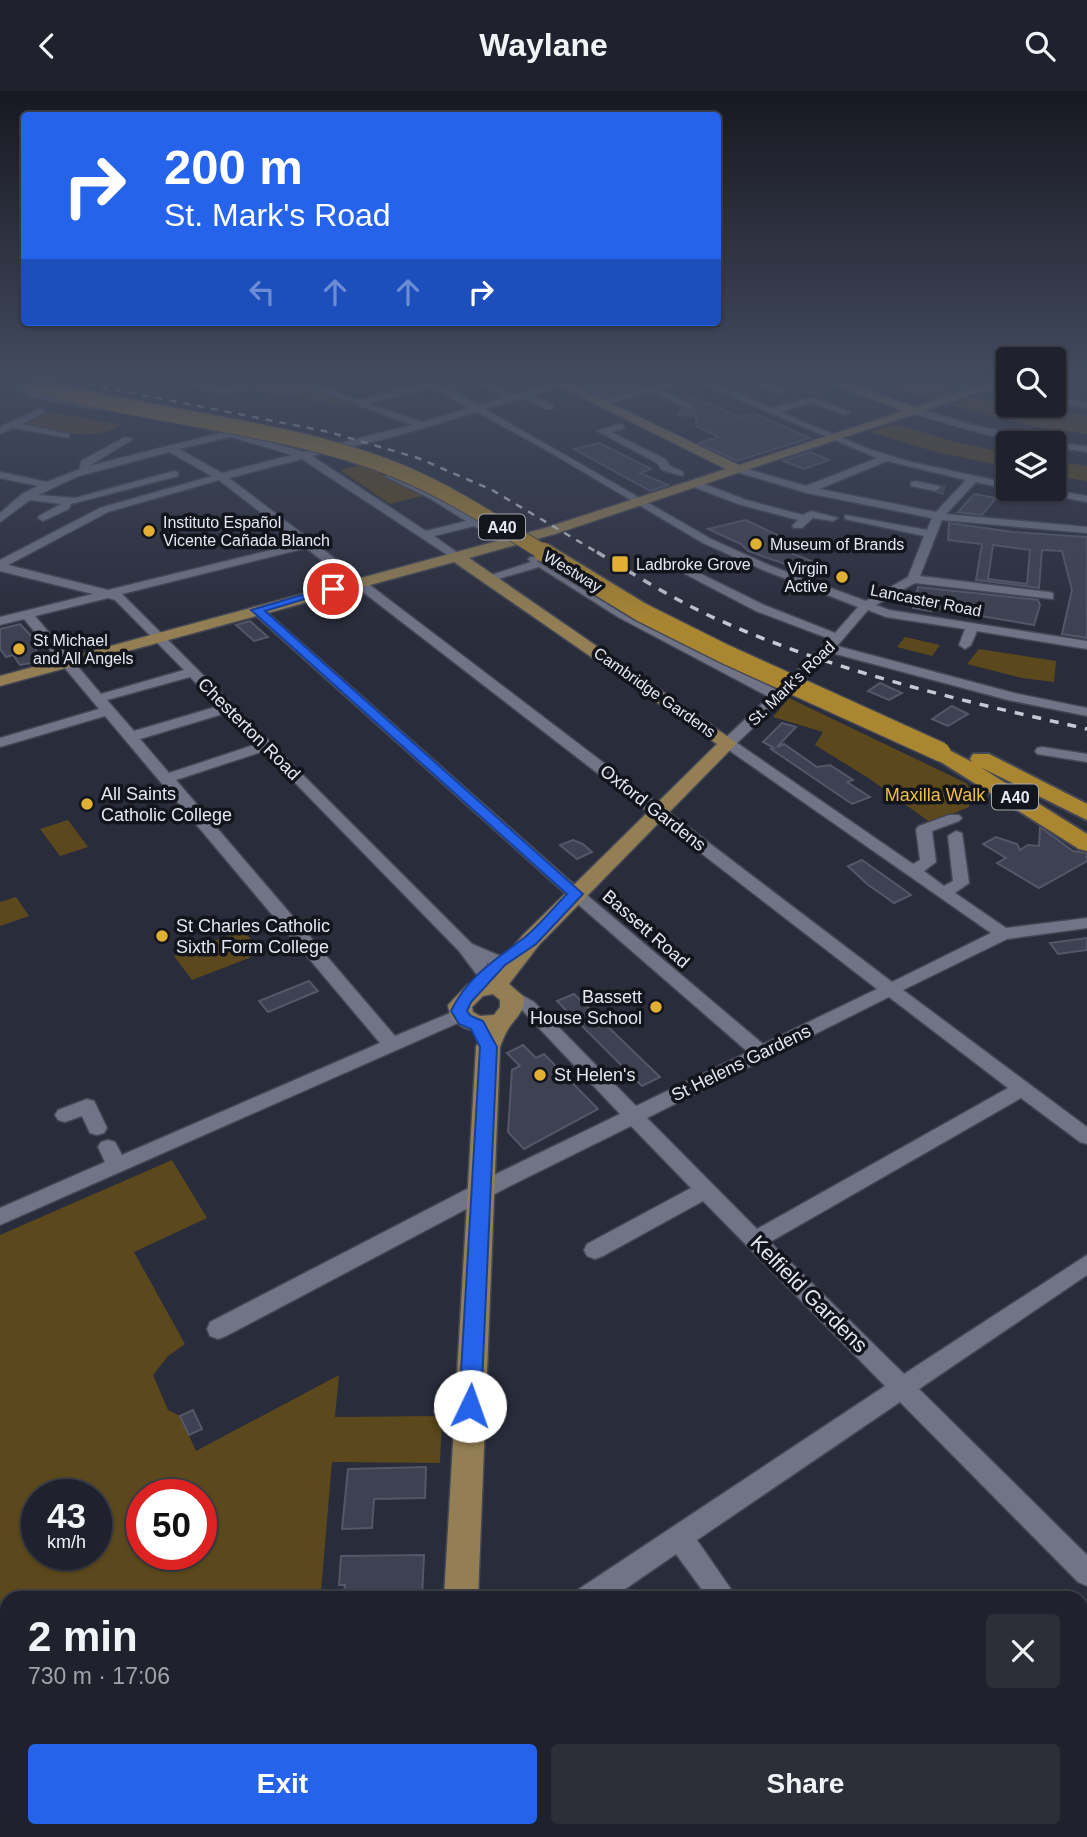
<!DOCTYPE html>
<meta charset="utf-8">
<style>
:root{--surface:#1f212c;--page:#2c2e38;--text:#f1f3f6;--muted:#a1a3a9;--line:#3c3e48;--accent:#2563eb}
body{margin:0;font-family:Arial,sans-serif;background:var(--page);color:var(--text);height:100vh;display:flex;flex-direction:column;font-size:26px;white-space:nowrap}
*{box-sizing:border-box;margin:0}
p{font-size:23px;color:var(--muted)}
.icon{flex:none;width:38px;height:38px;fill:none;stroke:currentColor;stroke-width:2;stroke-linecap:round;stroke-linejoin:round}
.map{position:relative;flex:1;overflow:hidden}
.side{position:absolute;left:0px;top:1500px;width:1088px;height:247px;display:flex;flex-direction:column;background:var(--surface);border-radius:21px 21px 0 0;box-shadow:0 2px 5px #0004,0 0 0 2px var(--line)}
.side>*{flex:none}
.hud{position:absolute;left:21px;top:21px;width:700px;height:214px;border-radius:7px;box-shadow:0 2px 5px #0004,0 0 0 2px var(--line);background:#2563eb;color:#fff;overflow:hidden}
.fabs{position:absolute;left:996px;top:256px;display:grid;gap:14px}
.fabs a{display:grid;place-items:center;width:70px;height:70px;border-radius:7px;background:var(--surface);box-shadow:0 2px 5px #0004,0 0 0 2px var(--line);font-size:35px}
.speed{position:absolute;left:21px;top:1388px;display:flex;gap:14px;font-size:35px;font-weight:700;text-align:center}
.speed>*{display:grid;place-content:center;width:91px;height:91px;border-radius:50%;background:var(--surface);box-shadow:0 2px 5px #0004,0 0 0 2px var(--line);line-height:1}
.speed small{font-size:18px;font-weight:400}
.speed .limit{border:10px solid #d22;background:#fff;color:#111}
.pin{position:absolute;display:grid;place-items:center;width:60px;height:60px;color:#fff;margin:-30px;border:4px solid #fff;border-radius:50%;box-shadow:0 2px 7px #0007}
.me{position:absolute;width:77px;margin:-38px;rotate:3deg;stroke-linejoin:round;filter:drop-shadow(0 0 5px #0008)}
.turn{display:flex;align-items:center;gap:24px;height:147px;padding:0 28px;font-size:32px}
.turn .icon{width:91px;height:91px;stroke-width:2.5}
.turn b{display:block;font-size:49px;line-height:60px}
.lanes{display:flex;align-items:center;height:66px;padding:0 28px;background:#0003;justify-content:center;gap:35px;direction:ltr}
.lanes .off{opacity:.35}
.round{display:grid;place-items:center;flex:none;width:74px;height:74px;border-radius:7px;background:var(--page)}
.overview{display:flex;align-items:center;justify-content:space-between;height:119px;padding:0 28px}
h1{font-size:42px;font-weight:600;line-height:52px}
.primary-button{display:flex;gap:14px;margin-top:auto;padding:14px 28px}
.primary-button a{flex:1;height:80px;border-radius:7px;background:var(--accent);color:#fff;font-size:28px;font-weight:600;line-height:80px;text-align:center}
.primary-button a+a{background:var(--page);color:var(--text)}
header{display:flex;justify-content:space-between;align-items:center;height:91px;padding:0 28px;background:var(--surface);font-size:32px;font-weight:600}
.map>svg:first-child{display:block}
.green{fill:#5b481c;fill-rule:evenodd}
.building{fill:#3e4151;stroke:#545769;stroke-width:2;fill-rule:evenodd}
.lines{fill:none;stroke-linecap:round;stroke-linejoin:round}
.minor-tunnel{stroke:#454856;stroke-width:10;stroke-dasharray:10 5;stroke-linecap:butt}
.minor-casing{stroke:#444754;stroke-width:3}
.major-casing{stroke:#444754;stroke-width:3}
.highway-casing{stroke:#444754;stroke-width:4}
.minor{fill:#707486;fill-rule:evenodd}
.major{fill:#937f53;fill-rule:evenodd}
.highway{fill:#aa8631;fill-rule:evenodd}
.rail-far1{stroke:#c7cad5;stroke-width:2.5;stroke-dasharray:7 7;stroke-linecap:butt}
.rail{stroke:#c7cad5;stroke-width:3.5;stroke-dasharray:9 9;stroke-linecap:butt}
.highway-bridge-far1-casing{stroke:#444754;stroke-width:17;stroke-linecap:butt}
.highway-bridge-casing{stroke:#444754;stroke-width:22;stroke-linecap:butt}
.highway-bridge-far1{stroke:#aa8631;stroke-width:15}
.highway-bridge{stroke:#aa8631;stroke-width:19}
.route{fill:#2563eb;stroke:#184099;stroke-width:2}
.poi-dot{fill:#e1af34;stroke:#13151c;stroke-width:2.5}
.labels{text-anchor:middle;stroke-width:7;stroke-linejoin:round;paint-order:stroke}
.far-poi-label{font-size:16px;fill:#e4e7f1;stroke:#13151c;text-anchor:start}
.shield{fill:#13151c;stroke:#a5a8b1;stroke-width:2}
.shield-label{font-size:16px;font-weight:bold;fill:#e4e7f1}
.far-street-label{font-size:16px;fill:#e4e7f1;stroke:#13151c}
.street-label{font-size:18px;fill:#e4e7f1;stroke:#13151c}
.poi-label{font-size:18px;fill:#e4e7f1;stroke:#13151c;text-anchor:start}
.park-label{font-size:18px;fill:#f2be41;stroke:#13151c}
.near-street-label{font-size:21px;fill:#e4e7f1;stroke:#13151c}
</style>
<header><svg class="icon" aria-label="back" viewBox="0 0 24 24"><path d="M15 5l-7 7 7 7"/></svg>Waylane<svg class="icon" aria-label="search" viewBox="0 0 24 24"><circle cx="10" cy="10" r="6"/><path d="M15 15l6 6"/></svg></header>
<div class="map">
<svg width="1087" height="1746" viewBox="0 0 1087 1746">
<rect width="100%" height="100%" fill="#292c3b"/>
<g class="green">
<path d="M 266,293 L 296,293 L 352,312 L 351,316 L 249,298 Z"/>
<path d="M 888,293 L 935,293 L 958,301 L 934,309 Z"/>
<path d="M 972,307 L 1087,325 L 1087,343 L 1031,335 L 950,314 Z"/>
<path d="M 49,321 L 122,334 C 97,350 53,342 26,333 Z"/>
<path d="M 895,333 L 955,351 L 1008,362 L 1008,376 L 937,361 L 870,341 Z"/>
<path d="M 1054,370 L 1087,375 L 1087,390 L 1054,385 Z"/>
<path d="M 363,374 L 427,404 L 390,413 L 340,379 Z"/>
<path d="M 905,546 L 940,554 L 932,565 L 897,556 Z"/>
<path d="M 979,558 L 1056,570 L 1054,591 L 1022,587 L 967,573 Z"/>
<path d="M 789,607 L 966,692 L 969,696 L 969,716 L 931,732 L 870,688 L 815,654 L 823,641 L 773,626 Z"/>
<path d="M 68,729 L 88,756 L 60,765 L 40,738 Z"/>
<path d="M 16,806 L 29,825 L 0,835 L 0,811 Z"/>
<path d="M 243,839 L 262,862 L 192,889 L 174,865 Z"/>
<path d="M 172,1069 L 207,1127 L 134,1161 L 185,1253 L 168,1265 L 153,1284 L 168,1319 L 180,1325 L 196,1360 L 339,1284 L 335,1326 L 442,1325 L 440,1372 L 332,1371 L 321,1500 L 310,1507 L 7,1507 L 7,1686 L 0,1690 L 0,1144 ZM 37,1404 L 96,1404 L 96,1463 L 37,1463 ZM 142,1404 L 201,1404 L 201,1463 L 142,1463 Z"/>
</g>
<g class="building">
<path d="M 578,293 L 642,293 L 646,295 L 605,306 Z"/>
<path d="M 690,305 L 739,326 L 753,322 L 810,347 L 737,370 L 699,352 L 719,346 L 696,335 L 696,325 L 678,324 L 682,318 L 694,319 L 695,313 L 688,308 Z"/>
<path d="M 599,352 L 651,378 L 640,382 L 668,394 L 650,400 L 574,358 Z"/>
<path d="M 810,361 L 829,369 L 804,378 L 783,370 Z"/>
<path d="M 974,403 L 996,407 L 982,424 L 958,421 Z"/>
<path d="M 745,429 L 804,456 L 791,462 L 814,471 L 799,478 L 748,460 L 741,453 L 708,438 Z"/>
<path d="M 949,432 L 1013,441 L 1087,446 L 1087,547 L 1062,543 L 1072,499 L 1062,460 L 1042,459 L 1039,497 L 976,489 L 982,453 L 948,449 ZM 993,454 L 1030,459 L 1027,493 L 988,488 Z"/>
<path d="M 918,496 L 1038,509 L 1040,514 L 1034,534 L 932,517 L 931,520 L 913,517 Z"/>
<path d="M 250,530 L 268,546 L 254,550 L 236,534 Z"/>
<path d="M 20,533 L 34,548 L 38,571 L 20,574 L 13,564 L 6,566 L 0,558 L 0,538 Z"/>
<path d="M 880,592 L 902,602 L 889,609 L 868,600 Z"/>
<path d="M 952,615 L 968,623 L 948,635 L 932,628 Z"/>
<path d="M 782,632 L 796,636 L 777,656 L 784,653 L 817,676 L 830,674 L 853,689 L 847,691 L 870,706 L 852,713 L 771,658 L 774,657 L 763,651 Z"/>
<path d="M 1040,736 L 1073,760 L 1087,762 L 1087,770 L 1039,797 L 997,772 L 1006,767 L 983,753 L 996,746 L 1017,753 L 1020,759 L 1028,754 L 1039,755 Z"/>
<path d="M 573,749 L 583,753 L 592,761 L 577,768 L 560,754 Z"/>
<path d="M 862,769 L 896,793 L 911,804 L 894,812 L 867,793 L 848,775 Z"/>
<path d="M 1087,847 L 1087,859 L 1058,863 L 1050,852 Z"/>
<path d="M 309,890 L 318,900 L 268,921 L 259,910 Z"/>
<path d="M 574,903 L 660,986 L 642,995 L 557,910 Z"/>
<path d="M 523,954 L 536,967 L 544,963 L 598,1018 L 524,1058 L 508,1041 L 512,979 L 520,975 L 507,962 Z"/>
<path d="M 193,1319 L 202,1338 L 189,1344 L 180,1325 Z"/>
<path d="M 426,1376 L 425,1407 L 374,1408 L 372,1437 L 342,1438 L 348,1378 Z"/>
<path d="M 424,1464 L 422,1507 L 343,1507 L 345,1494 L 339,1494 L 341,1465 Z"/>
</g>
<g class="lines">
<path class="minor-tunnel" d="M 935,397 L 947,400"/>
<g class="minor-casing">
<g id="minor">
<path d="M 10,293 L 21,293 L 37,302 L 104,316 L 99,319 L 31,306 Z"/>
<path d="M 183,293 L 227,297 L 259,293 L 227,303 Z"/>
<path d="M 301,293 L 315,293 L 360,309 L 421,293 L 440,293 L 478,314 L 504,307 L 480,293 L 490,293 L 513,304 L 547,293 L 562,293 L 532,304 L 553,314 L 553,318 L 547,318 L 523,307 L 485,318 L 711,448 L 771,475 L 866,510 L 908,486 L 924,445 L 845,428 L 845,424 L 927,439 L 932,427 L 807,402 L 733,380 L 733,376 L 737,375 L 806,395 L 877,367 L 702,293 L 715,293 L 772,317 L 811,306 L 850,321 L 845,324 L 811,312 L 780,321 L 871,359 L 911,371 L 1008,392 L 1008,397 L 1012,397 L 1008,398 L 976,391 L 946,423 L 1087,436 L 1087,442 L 942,429 L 920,485 L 1049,501 L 1053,502 L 1053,508 L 915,492 L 876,514 L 889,519 L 1087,550 L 1087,558 L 977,540 L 971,554 L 965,558 L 959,554 L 965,538 L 886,526 L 868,519 L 837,555 L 1014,602 L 1087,617 L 1087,625 L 1008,609 L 832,562 L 737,652 L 913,773 L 920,769 L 916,738 L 919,735 L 949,724 L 959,724 L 962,727 L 959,730 L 932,740 L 936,771 L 924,780 L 944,795 L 953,790 L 948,745 L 956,740 L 962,742 L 969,792 L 955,802 L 1006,837 L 1087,827 L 1087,837 L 1007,848 L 903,899 L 1087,1036 L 1087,1053 L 1080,1051 L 1021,1007 L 770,1151 L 904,1283 L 1087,1164 L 1087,1184 L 919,1298 L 1087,1464 L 1087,1495 L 1078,1491 L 900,1311 L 697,1449 L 737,1507 L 708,1507 L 676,1463 L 612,1507 L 575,1507 L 579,1498 L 885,1295 L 703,1110 L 603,1165 L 595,1168 L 587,1165 L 584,1159 L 587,1153 L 691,1097 L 631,1035 L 508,1096 L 226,1245 L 218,1248 L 210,1245 L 207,1238 L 210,1231 L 494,1084 L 620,1023 L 522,919 L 503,906 L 506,902 L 518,902 L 534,911 L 636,1015 L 748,961 L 557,795 L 253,522 L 253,516 L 261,516 L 569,789 L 763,953 L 877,898 L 306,457 L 122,503 L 472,853 L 505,867 L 508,871 L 499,877 L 486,872 L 495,884 L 492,888 L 480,888 L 459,860 L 264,660 L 176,689 L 395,945 L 455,920 L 467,920 L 470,924 L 467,928 L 0,1134 L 0,1117 L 105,1071 L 98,1056 L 101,1051 L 108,1049 L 115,1051 L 122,1064 L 380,952 L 105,625 L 0,656 L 0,647 L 99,618 L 24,528 L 0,534 L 0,526 L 93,503 L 0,480 L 0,469 L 100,417 L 212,385 L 169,361 L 79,385 L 38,404 L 75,407 L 174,380 L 178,381 L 178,385 L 71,413 L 69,418 L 43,430 L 38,427 L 39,425 L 61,413 L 30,409 L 0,431 L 0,422 L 22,403 L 38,395 L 0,387 L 0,381 L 47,391 L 80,378 L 81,370 L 125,346 L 133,348 L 89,375 L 220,342 L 206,338 L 206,334 L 209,333 L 304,361 L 412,334 ZM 432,296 L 469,317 L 422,331 L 369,313 ZM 477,321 L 555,364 L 703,452 L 763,479 L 858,516 L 835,542 L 764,514 L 693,479 L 685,479 L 685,483 L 756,520 L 830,548 L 777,599 L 626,520 L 538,466 L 530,466 L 528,468 L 531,471 L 482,487 L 488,491 L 539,476 L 618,526 L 769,606 L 723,649 L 723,655 L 991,842 L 892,891 L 229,387 L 302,368 L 452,467 L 462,465 L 434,445 L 474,435 L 505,454 L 513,454 L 513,450 L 439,404 L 394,382 L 386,382 L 386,386 L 431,408 L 466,430 L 426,440 L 312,365 L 389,347 ZM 231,346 L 292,364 L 222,382 L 179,358 ZM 887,370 L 966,389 L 936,421 L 819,398 ZM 219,389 L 300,452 L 108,499 L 8,474 L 108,421 ZM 108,507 L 115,509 L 184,579 L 101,603 L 35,525 ZM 190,586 L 219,615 L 134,640 L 107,609 ZM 226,622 L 257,653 L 169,682 L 140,648 ZM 889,906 L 1008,997 L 757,1138 L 647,1027 Z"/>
<path d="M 661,293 L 677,293 L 662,299 L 692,313 L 692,317 L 686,317 L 653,301 L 600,315 L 595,312 Z"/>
<path d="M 759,293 L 772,293 L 785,300 L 777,302 Z"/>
<path d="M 982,293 L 1008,297 L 1008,303 L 983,295 Z"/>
<path d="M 1054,306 L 1087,311 L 1087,317 L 1054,312 Z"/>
<path d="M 41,317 L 46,320 L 44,322 L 22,333 L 69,343 L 69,347 L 13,337 L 0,343 L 0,336 Z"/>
<path d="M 915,317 L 978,335 L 1050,351 L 1087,355 L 1087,361 L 1054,356 L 1054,352 C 1005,352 958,336 912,322 L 910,320 Z"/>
<path d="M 620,333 L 625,336 L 623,338 L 611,341 L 665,368 L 670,375 L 683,381 L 683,385 L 662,379 L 657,372 L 597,340 Z"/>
<path d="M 689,390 L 697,390 L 746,409 L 803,424 L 811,420 L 838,427 L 833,430 L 813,427 L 802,437 L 794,437 L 792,435 L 798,429 L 738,413 L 689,394 Z"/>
<path d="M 915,390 L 939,395 L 940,397 L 935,400 L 911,395 L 911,391 Z"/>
<path d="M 1014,397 L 1040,397 L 1087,405 L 1087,411 Z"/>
<path d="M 1042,656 L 1087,663 L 1087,671 L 1037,663 L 1035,660 L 1037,657 Z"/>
<path d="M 87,1008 L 94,1010 L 107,1037 L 104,1042 L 97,1044 L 90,1042 L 82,1025 L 65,1031 L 58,1029 L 55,1024 L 58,1019 Z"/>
<path d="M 218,1740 L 255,1740 L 253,1746 L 215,1746 Z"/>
<path d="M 884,1740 L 916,1740 L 919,1746 L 886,1746 Z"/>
</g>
</g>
<g class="major-casing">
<g id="major">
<path d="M 555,293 L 571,293 L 739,374 L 903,320 L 832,293 L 850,293 L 915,316 L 985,293 L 1004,293 L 555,443 L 469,467 L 737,652 L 539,854 L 509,893 L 524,906 C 524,924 514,927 507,940 C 504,945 502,951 500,956 L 478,1507 L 444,1507 L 476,956 L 482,941 C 464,939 450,933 448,914 L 468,893 L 488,889 L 494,878 L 523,844 L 717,653 L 454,471 L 0,595 L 0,585 L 545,437 L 726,378 ZM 493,903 L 500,909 L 500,916 L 494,924 L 480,925 L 473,921 L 472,916 L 483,905 Z"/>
<path d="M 431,1740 L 470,1740 L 471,1746 L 431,1746 Z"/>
</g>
</g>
<g class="highway-casing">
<path id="highway" d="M 941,655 L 972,671 L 970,668 L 973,663 L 989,663 L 1087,713 L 1087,729 L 980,676 L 1087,743 L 1087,760 L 1079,758 L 933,666 L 930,661 L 933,656 Z"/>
</g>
<use href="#minor" class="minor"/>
<use href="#major" class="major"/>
<use href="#highway" class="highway"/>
<path class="rail-far1" d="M 87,293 L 329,341 L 418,367 L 492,399 L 600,463"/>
<path class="rail" d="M 597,461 C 637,485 676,510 719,529 C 835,581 963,610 1087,638"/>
<g class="highway-bridge-far1-casing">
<path id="highway-bridge-far1" d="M 32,293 C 152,328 282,333 398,380 C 450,401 499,434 546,463"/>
</g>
<g class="highway-bridge-casing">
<path id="highway-bridge" d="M 543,461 L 641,521 L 725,563 L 941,661"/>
</g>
<use href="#highway-bridge-far1" class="highway-bridge-far1"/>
<use href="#highway-bridge" class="highway-bridge"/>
</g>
<linearGradient id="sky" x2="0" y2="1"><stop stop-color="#171820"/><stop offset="0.54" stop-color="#434b60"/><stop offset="1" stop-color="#434b60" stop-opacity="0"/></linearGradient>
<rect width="1087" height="538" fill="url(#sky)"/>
<path class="route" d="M 329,496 L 338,498 L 265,520 L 583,803 L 536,853 L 505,874 L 471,911 L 467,920 L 471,925 L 483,930 L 497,956 L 481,1315 L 477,1322 L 470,1325 L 462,1322 L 459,1315 L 480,956 L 471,938 L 459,933 L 451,920 C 468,885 495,869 524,847 C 540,834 553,817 567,803 L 251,519 Z"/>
<g class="poi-dot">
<circle cx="149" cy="440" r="7"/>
<circle cx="756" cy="453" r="7"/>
<rect x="611" y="464" width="18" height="18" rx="3.5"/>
<circle cx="842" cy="486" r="7"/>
<circle cx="19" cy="558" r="7"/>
<circle cx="87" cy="713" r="7"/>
<circle cx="162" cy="845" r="7"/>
<circle cx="656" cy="916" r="7"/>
<circle cx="540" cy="984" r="7"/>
</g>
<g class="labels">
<g class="far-poi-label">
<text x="163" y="437">Instituto Español<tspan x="163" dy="18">Vicente Cañada Blanch</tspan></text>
<text x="770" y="459">Museum of Brands</text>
<text x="636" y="479">Ladbroke Grove</text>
<text x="828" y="483" text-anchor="end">Virgin<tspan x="828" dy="18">Active</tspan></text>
<text x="33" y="555">St Michael<tspan x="33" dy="18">and All Angels</tspan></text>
</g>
<g class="shield">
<rect x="479" y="423.5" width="46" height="25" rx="5"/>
<rect x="992" y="693.5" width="46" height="25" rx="5"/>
</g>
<g class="shield-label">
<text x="502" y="442">A40</text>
<text x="1015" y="712">A40</text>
</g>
<g class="far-street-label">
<text transform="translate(573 480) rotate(31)" y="6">Westway</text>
<text transform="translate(926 509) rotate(11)" y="6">Lancaster Road</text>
<text transform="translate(791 592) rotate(-44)" y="6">St. Mark's Road</text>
<text transform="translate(655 601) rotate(35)" y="6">Cambridge Gardens</text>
</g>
<g class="street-label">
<text transform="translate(249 638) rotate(45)" y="6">Chesterton Road</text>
<text transform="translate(653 717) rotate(38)" y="6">Oxford Gardens</text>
<text transform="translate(646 838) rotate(41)" y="6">Bassett Road</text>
<text transform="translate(741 972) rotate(-26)" y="6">St Helens Gardens</text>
</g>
<g class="poi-label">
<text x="101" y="709">All Saints<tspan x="101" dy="21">Catholic College</tspan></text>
<text x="176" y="841">St Charles Catholic<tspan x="176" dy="21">Sixth Form College</tspan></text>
<text x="642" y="912" text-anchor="end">Bassett<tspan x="642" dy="21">House School</tspan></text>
<text x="554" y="990">St Helen's</text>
</g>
<g class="park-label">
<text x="935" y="710">Maxilla Walk</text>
</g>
<g class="near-street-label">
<text transform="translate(809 1203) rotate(45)" y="7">Kelfield Gardens</text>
</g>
</g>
</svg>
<div class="fabs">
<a><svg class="icon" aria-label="search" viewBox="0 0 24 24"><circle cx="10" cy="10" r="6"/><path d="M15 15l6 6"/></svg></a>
<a><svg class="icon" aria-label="layers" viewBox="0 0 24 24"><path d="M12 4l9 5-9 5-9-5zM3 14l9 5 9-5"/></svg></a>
</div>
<div class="speed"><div>43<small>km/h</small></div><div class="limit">50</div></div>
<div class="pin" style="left:333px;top:498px;background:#d93025"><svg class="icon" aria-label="arrive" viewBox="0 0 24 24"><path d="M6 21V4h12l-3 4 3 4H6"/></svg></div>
<svg class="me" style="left:470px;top:1315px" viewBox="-20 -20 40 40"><circle r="19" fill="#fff"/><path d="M0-13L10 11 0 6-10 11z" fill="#2563eb"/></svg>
<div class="hud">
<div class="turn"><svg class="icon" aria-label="right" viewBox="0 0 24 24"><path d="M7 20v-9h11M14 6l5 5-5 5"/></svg><div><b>200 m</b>St. Mark's Road</div></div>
<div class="lanes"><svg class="icon off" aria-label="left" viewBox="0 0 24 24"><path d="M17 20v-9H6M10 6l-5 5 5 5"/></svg><svg class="icon off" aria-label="ahead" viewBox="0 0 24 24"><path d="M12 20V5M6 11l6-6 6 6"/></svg><svg class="icon off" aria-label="ahead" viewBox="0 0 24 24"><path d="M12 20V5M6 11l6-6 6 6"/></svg><svg class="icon" aria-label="right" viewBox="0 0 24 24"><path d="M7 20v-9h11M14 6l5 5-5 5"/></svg></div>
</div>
<section class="side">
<div class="overview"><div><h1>2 min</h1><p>730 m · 17:06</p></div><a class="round"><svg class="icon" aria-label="close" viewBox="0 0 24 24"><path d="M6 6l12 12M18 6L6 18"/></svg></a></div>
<div class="primary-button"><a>Exit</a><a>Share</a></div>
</section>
</div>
